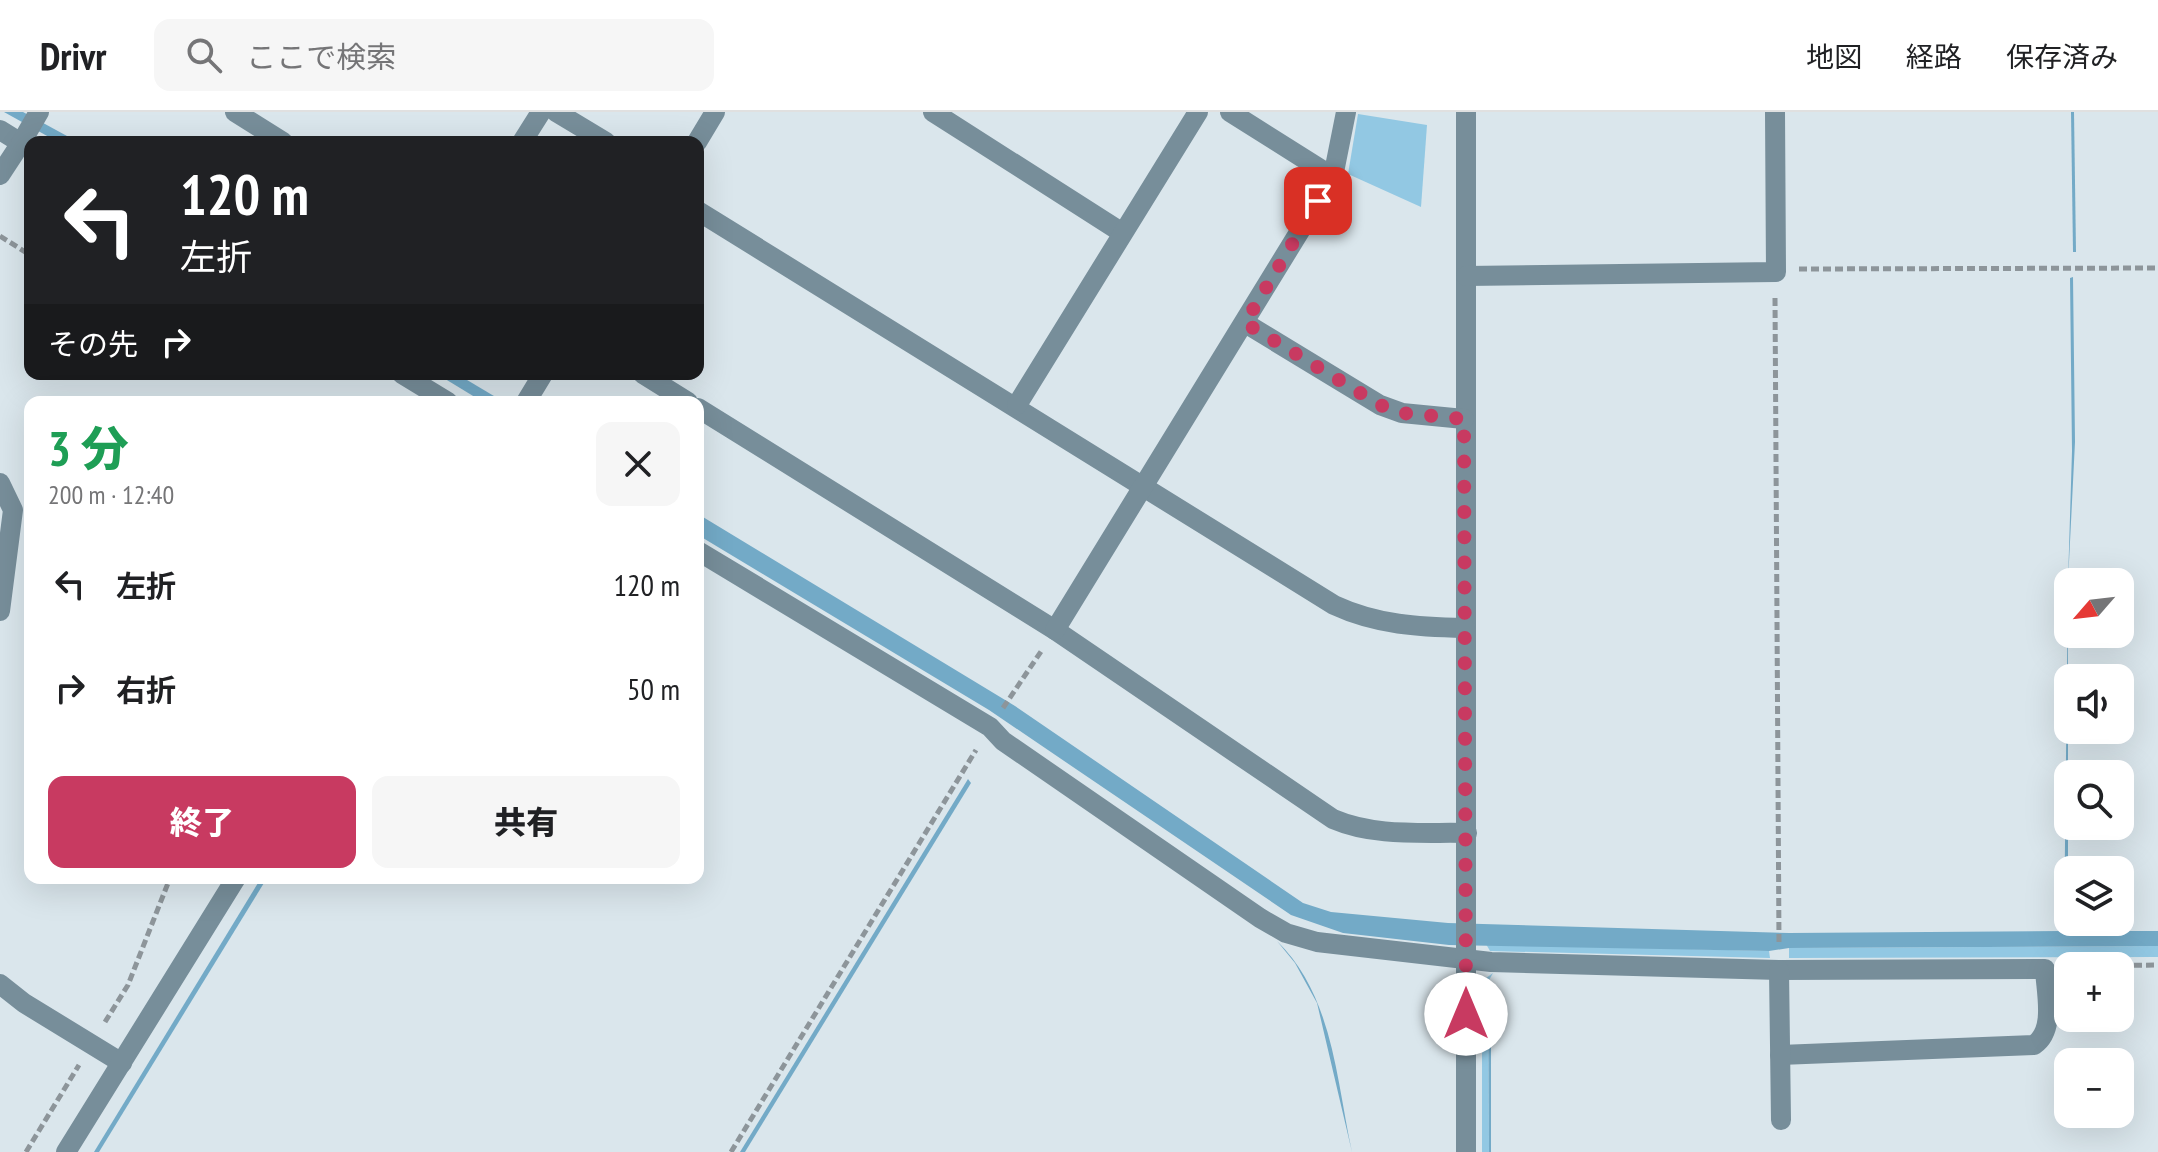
<!DOCTYPE html>
<html lang="ja">
<meta charset="utf-8">
<style>
:root{--surface:#fff;--page:#f6f6f6;--text:#202124;--muted:#757577;--line:#e0e0e0;--accent:#c83a61}
body{margin:0;font-family:"PT Sans Narrow","Noto Sans JP",sans-serif;background:var(--page);color:var(--text);height:100vh;display:flex;flex-direction:column;font-size:30px;white-space:nowrap}
*{box-sizing:border-box;margin:0}
p{font-size:26px;color:var(--muted)}
.icon{flex:none;width:44px;height:44px;fill:none;stroke:currentColor;stroke-width:2;stroke-linecap:round;stroke-linejoin:round}
.map{position:relative;flex:1;overflow:hidden}
.details{position:absolute;left:24px;top:284px;width:680px;height:488px;display:flex;flex-direction:column;background:var(--surface);border-radius:16px;box-shadow:0 8px 32px #0002}
.details>*{flex:none}
.top-card{position:absolute;left:24px;top:24px;width:680px;height:244px;border-radius:16px;box-shadow:0 8px 32px #0002;background:#202124;color:#fff;overflow:hidden}
.needle{width:52px;rotate:242deg}
.buttons{position:absolute;left:2054px;top:456px;display:grid;gap:16px}
.buttons a{display:grid;place-items:center;width:80px;height:80px;border-radius:16px;background:var(--surface);box-shadow:0 8px 32px #0002;font-size:40px}
.pin{position:absolute;display:grid;place-items:center;width:68px;height:68px;color:#fff;margin:-34px;border-radius:16px;box-shadow:0 4px 12px #0006}
.me{position:absolute;width:88px;margin:-44px;rotate:0deg;stroke-linejoin:round;filter:drop-shadow(0 0 6px #0008)}
.turn{display:flex;align-items:center;gap:28px;height:168px;padding:0 24px;font-size:36px}
.turn .icon{width:104px;height:104px;stroke-width:2.5}
.turn b{display:block;font-size:56px;line-height:68px}
.then{display:flex;align-items:center;height:76px;padding:0 24px;background:#0003;gap:16px;font-size:30px}
.round{display:grid;place-items:center;flex:none;width:84px;height:84px;border-radius:16px;background:var(--page)}
.headline{display:flex;align-items:center;justify-content:space-between;height:136px;padding:0 24px}
h1{font-size:48px;font-weight:800;line-height:60px;color:#1e9e55}
.primary-button{display:flex;gap:16px;margin-top:auto;padding:16px 24px}
.primary-button a{flex:1;height:92px;border-radius:16px;background:var(--accent);color:#fff;font-size:32px;font-weight:800;line-height:92px;text-align:center}
.primary-button a+a{background:var(--page);color:var(--text)}
ul{padding:0;list-style:none}
li{display:flex;align-items:center;gap:24px;height:104px;padding:0 24px}
li div{flex:1}
li b{display:block;font-size:30px}
li em{font-style:normal}
header{display:flex;align-items:center;gap:48px;box-sizing:border-box;height:112px;padding:0 40px;background:var(--surface);border-bottom:2px solid var(--line)}
header strong{font-size:38px}
nav{display:flex;gap:44px;margin-inline-start:auto;font-size:28px}
.search{width:560px;height:72px;background:var(--page);display:flex;align-items:center;gap:20px;box-sizing:border-box;padding:0 28px;border-radius:16px;color:var(--muted);font-size:30px}
.map>svg:first-child{display:block}
.green{fill:#92c8e3}
.water{fill:#73aac7}
.lines{fill:none;stroke-linecap:round;stroke-linejoin:round}
.path{stroke:#8d959a;stroke-width:5;stroke-dasharray:8 4;stroke-linecap:butt}
.minor{stroke:#778e9a;stroke-width:20}
.route{stroke:#c83a61;stroke-width:14;stroke-dasharray:0 25.2}
</style>
<header>
<strong>Drivr</strong>
<div class="search"><svg class="icon" aria-label="search" viewBox="0 0 24 24"><circle cx="10" cy="10" r="6"/><path d="M15 15l6 6"/></svg>ここで検索</div>
<nav><a>地図</a><a>経路</a><a>保存済み</a></nav>
</header>
<div class="map">
<svg width="2158" height="1040" viewBox="0 0 2158 1040">
<rect width="100%" height="100%" fill="#dae6ec"/>
<g class="green">
<path d="M 1358,2 L 1427,13 L 1421,95 L 1348,62 Z"/>
<path d="M 1486,832 L 1769,839 L 1770,846 L 1490,839 Z"/>
<path d="M 2158,834 L 2158,845 L 1789,846 L 1789,836 Z"/>
<path d="M 1493,861 L 1488,870 L 1489,1040 L 1482,1040 L 1482,869 Z"/>
</g>
<g class="water">
<path d="M 4,0 L 23,0 L 78,30 L 58,30 Z"/>
<path d="M 2071,0 L 2074,0 L 2076,140 L 2073,140 Z"/>
<path d="M 2073,165 L 2075,330 L 2068,470 L 2072,339 L 2070,166 Z"/>
<path d="M 437,262 L 457,262 L 504,290 L 483,290 Z"/>
<path d="M 698,402 L 1015,594 L 1303,791 L 1331,800 L 1448,811 L 1789,821 L 2064,819 L 2068,471 L 2068,819 L 2158,819 L 2158,834 L 1789,836 L 1769,839 L 1449,833 L 1343,821 L 1291,803 L 989,598 L 698,423 Z"/>
<path d="M 968,667 L 971,671 L 745,1040 L 740,1040 Z"/>
<path d="M 261,766 L 267,766 L 99,1040 L 94,1040 Z"/>
<path d="M 1277,829 C 1333,884 1336,966 1352,1040 L 1317,891 L 1295,851 Z"/>
<path d="M 1488,869 L 1491,870 L 1491,1040 L 1489,1040 Z"/>
</g>
<g class="lines">
<g class="path">
<path d="M 0,124 L 30,143"/>
<path d="M 1799,157 L 2158,156"/>
<path d="M 1775,186 L 1779,832"/>
<path d="M 225,262 L 229,264"/>
<path d="M 1003,596 L 1042,538"/>
<path d="M 2074,854 L 2158,853"/>
<path d="M 105,910 L 128,873 L 170,766"/>
<path d="M 26,1040 L 79,953"/>
<path d="M 731,1040 L 976,638"/>
</g>
<g class="minor">
<path d="M 235,0 L 283,30"/>
<path d="M 556,0 L 606,30"/>
<path d="M 933,0 L 1121,120"/>
<path d="M 1466,0 L 1466,1040"/>
<path d="M 0,18 L 21,31 L 0,63"/>
<path d="M 522,30 L 541,0"/>
<path d="M 697,30 L 715,0"/>
<path d="M 30,36 L 21,31 L 39,0"/>
<path d="M 1333,65 L 1346,0"/>
<path d="M 698,99 L 1334,493 C 1377,513 1419,515 1465,516"/>
<path d="M 1466,164 L 1776,160 L 1775,0"/>
<path d="M 1245,211 L 1380,293 L 1402,301 L 1464,307"/>
<path d="M 402,262 L 448,290"/>
<path d="M 643,262 L 688,290"/>
<path d="M 526,290 L 543,262"/>
<path d="M 1017,293 L 1198,0"/>
<path d="M 698,296 L 1055,518 L 1333,707 C 1375,725 1422,720 1467,721"/>
<path d="M 0,371 L 13,398 L 0,499"/>
<path d="M 698,439 L 990,615 L 1003,629 L 1260,806 L 1286,821 L 1317,830 L 1491,850 L 1779,858 L 2045,857 C 2046,881 2056,918 2034,933 L 1780,943"/>
<path d="M 1055,518 L 1333,65 L 1230,0"/>
<path d="M 1779,858 L 1781,1008"/>
<path d="M 0,872 L 24,891 L 122,951"/>
<path d="M 66,1040 L 236,766"/>
</g>
</g>
<g class="lines">
<path class="route" d="M 1318,89 L 1245,211 L 1380,293 L 1402,301 L 1464,307 L 1466,902"/>
</g>
</svg>
<div class="buttons">
<a><svg class="needle" viewBox="-14 -14 28 28"><path d="M0-13l5 13h-10z" fill="#e53935"/><path d="M0 13l5-13h-10z" fill="#757577"/></svg></a>
<a><svg class="icon" aria-label="sound" viewBox="0 0 24 24"><path d="M4 9h4l5-4v14l-5-4H4zM17 9q2 3 0 6"/></svg></a>
<a><svg class="icon" aria-label="search" viewBox="0 0 24 24"><circle cx="10" cy="10" r="6"/><path d="M15 15l6 6"/></svg></a>
<a><svg class="icon" aria-label="layers" viewBox="0 0 24 24"><path d="M12 4l9 5-9 5-9-5zM3 14l9 5 9-5"/></svg></a>
<a>+</a>
<a>−</a>
</div>
<div class="pin" style="left:1318px;top:89px;background:#d93025"><svg class="icon" aria-label="arrive" viewBox="0 0 24 24"><path d="M6 21V4h12l-3 4 3 4H6"/></svg></div>
<svg class="me" style="left:1466px;top:902px" viewBox="-20 -20 40 40"><circle r="19" fill="#fff"/><path d="M0-13L10 11 0 6-10 11z" fill="#c83a61"/></svg>
<div class="top-card">
<div class="turn"><svg class="icon" aria-label="left" viewBox="0 0 24 24"><path d="M17 20v-9H6M10 6l-5 5 5 5"/></svg><div><b>120 m</b>左折</div></div>
<div class="then">その先<svg class="icon" aria-label="right" viewBox="0 0 24 24"><path d="M7 20v-9h11M14 6l5 5-5 5"/></svg></div>
</div>
<section class="details">
<div class="headline"><div><h1>3 分</h1><p>200 m · 12:40</p></div><a class="round"><svg class="icon" aria-label="close" viewBox="0 0 24 24"><path d="M6 6l12 12M18 6L6 18"/></svg></a></div>
<ul>
<li><svg class="icon" aria-label="left" viewBox="0 0 24 24"><path d="M17 20v-9H6M10 6l-5 5 5 5"/></svg><div><b>左折</b></div><em>120 m</em></li>
<li><svg class="icon" aria-label="right" viewBox="0 0 24 24"><path d="M7 20v-9h11M14 6l5 5-5 5"/></svg><div><b>右折</b></div><em>50 m</em></li>
</ul>
<div class="primary-button"><a>終了</a><a>共有</a></div>
</section>
</div>
